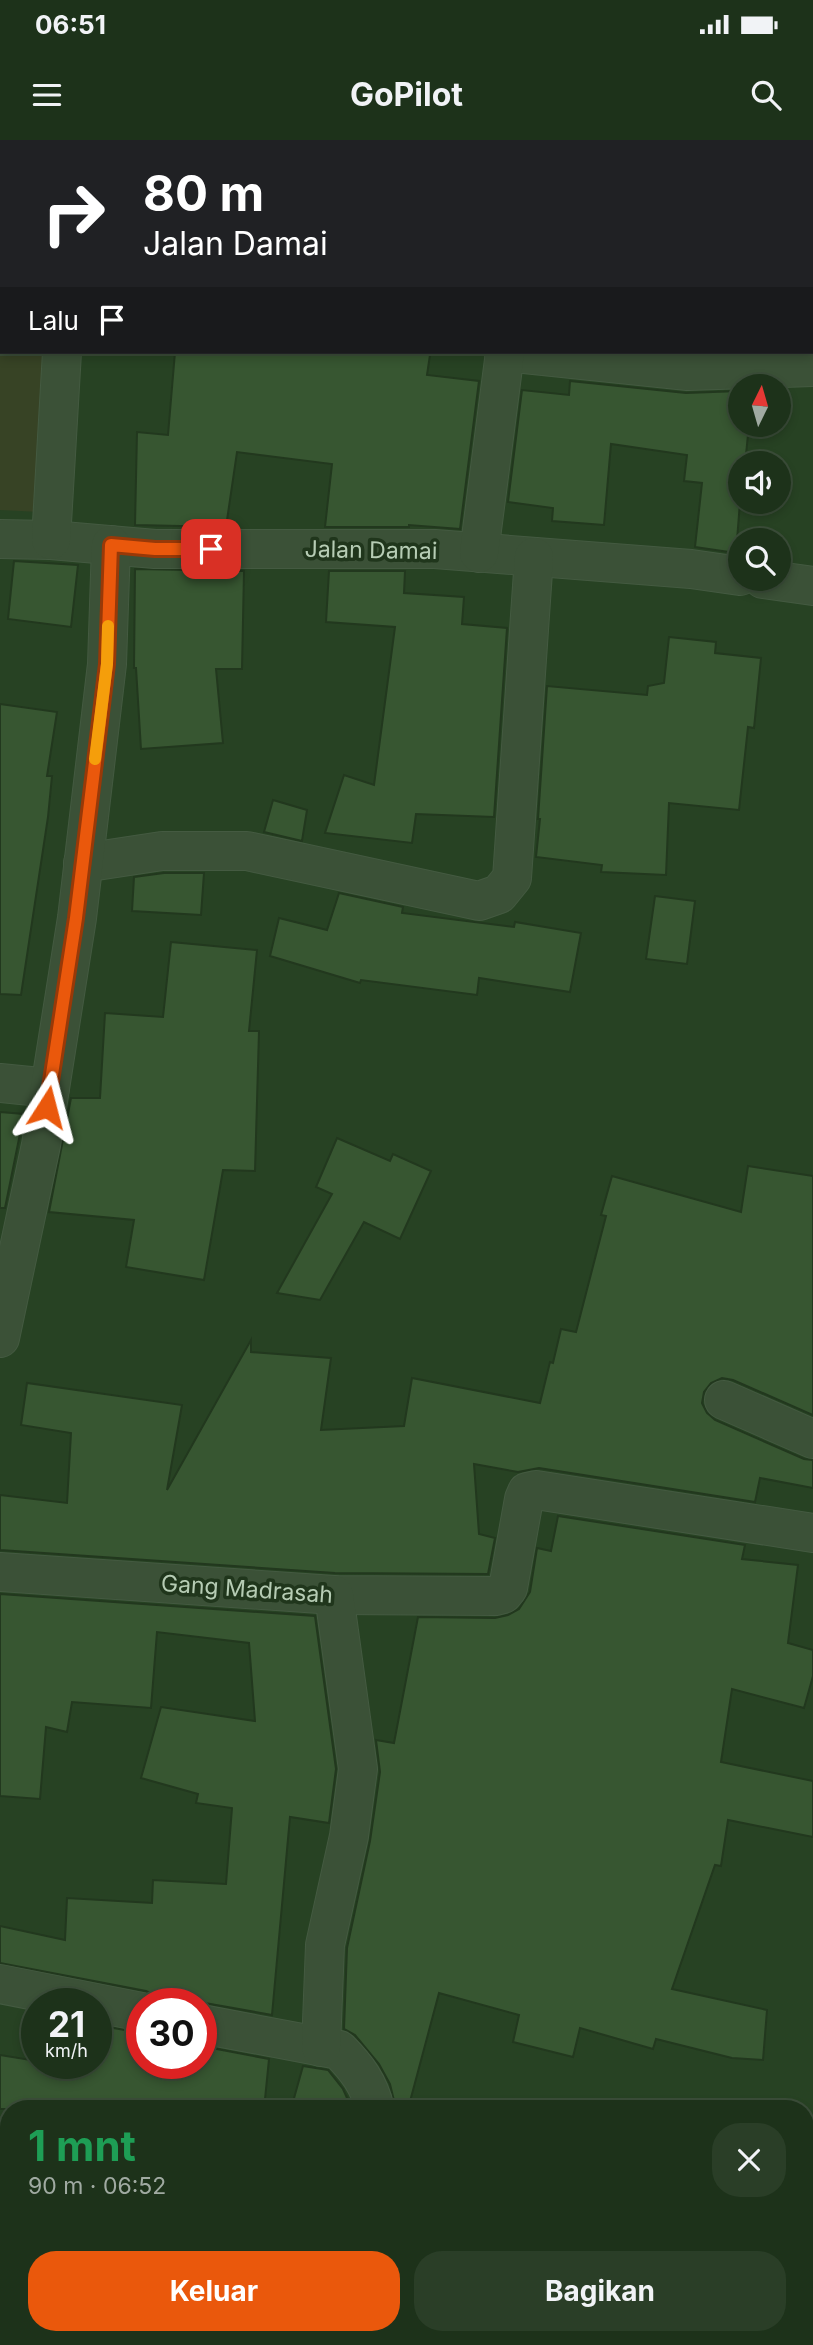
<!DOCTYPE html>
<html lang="id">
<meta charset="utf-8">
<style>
:root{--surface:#1d321a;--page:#2a3e27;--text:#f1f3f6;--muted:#a0aaa2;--line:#3b4d39;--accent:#ea580c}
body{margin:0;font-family:Inter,sans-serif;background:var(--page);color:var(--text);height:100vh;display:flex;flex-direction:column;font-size:26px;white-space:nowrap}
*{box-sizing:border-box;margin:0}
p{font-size:23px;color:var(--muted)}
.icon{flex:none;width:38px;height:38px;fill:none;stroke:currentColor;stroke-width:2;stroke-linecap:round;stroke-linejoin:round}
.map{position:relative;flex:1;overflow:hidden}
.side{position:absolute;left:0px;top:1960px;width:814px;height:245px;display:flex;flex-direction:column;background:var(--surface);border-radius:28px 28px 0 0;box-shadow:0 4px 10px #0003,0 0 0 2px var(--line)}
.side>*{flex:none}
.top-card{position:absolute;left:0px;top:0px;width:814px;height:214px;box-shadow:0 4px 10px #0003,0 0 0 2px var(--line);background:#202124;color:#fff;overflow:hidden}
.needle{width:46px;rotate:5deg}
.buttons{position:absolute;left:728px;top:234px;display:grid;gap:14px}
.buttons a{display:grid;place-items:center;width:63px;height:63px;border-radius:50%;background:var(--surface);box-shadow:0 4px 10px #0003,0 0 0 2px var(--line);font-size:35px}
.speed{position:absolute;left:21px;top:1848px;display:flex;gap:14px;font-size:35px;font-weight:700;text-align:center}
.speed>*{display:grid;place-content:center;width:91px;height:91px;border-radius:50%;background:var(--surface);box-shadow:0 4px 10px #0003,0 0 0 2px var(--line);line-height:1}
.speed small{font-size:18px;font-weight:400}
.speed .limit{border:10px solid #d22;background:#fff;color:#111}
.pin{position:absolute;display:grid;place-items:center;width:60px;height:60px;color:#fff;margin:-30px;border-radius:14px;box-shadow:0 4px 10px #0006}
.me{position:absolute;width:77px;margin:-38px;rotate:9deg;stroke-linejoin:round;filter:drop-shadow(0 0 5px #0008)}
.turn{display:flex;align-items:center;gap:24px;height:147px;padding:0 28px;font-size:32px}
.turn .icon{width:91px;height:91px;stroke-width:2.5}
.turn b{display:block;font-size:49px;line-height:60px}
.then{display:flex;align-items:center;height:66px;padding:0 28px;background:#0003;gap:14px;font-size:26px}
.round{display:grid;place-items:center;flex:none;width:74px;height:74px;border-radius:28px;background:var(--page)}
.summary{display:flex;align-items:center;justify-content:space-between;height:119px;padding:0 28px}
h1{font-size:42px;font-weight:700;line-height:52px;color:#1e9e55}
.primary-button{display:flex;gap:14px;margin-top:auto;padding:14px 28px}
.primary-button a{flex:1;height:80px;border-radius:28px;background:var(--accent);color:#fff;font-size:28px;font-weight:700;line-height:80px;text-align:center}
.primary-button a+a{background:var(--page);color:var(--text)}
.status{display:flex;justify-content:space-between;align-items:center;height:49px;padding:0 35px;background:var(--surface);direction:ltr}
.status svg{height:19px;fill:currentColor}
header{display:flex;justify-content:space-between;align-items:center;height:91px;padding:0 28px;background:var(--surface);font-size:32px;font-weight:700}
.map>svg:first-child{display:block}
.green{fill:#374325}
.building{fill:#375631;stroke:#22381e;stroke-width:2}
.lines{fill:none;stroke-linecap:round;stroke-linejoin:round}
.street-casing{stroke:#445a41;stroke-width:40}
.street{stroke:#3b5137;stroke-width:38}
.route-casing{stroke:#983908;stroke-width:18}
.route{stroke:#ea580c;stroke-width:12}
.slow{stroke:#f59e0b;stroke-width:12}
.labels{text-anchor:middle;stroke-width:7;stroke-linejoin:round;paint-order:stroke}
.street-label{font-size:23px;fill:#b6ccb4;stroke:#20361c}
</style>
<div class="status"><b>06:51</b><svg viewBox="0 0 49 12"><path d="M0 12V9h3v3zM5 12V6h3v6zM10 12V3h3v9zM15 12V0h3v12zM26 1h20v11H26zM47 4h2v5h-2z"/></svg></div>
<header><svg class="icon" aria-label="menu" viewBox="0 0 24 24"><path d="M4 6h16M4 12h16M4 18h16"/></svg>GoPilot<svg class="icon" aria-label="search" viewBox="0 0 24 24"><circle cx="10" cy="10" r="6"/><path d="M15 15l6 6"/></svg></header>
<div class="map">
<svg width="813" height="2205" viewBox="0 0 813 2205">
<rect width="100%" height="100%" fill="#274223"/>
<path class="green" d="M 0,0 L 76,0 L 2,2 L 2,212 L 56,212 L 40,372 L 0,370 Z"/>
<g class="building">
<path d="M 175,212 L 344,212 L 430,215 L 427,235 L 479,241 L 460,389 L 409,385 L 409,387 L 325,387 L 332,324 L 237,312 L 226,387 L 135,385 L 137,292 L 168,295 Z"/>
<path d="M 570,241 L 686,253 L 740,251 L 740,285 L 749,285 L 745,324 L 740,324 L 740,362 L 736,413 L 695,407 L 702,343 L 684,341 L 687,315 L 611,304 L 604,385 L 552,381 L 553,368 L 508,362 L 522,250 L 569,255 Z"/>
<path d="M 14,421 L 78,425 L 71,487 L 8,479 Z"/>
<path d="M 135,429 L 244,431 L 242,529 L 216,529 L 223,603 L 141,609 L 136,528 L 134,528 Z"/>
<path d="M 329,431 L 405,431 L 404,453 L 464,457 L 462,484 L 507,488 L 494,677 L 416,674 L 412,703 L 325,693 L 344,635 L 374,645 L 395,487 L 326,482 Z"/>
<path d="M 669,497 L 716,502 L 715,513 L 761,518 L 754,588 L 748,587 L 739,670 L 669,663 L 666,735 L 601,732 L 602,725 L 536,717 L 540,679 L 538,679 L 547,546 L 647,555 L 648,546 L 664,543 Z"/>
<path d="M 0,564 L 57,572 L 47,636 L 52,636 L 48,677 L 21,855 L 0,854 Z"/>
<path d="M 273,660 L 307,670 L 302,701 L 264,692 Z"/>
<path d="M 164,733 L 204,733 L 201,775 L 132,771 L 134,737 Z"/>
<path d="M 339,753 L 403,767 L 402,773 L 514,787 L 515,782 L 581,793 L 570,852 L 479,838 L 477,855 L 361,840 L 360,843 L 270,816 L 279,778 L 327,790 Z"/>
<path d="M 655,756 L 695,761 L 687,824 L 646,819 Z"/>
<path d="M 171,802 L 257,810 L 249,891 L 259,891 L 255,1031 L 223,1030 L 204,1140 L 126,1127 L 134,1080 L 49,1072 L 71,958 L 100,958 L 105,873 L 163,877 Z"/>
<path d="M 0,972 L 24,974 L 5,1068 L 0,1068 Z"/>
<path d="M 337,998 L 390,1021 L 393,1014 L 431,1031 L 400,1099 L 364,1082 L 320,1160 L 277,1153 L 332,1054 L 316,1047 Z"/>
<path d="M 748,1026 L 813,1036 L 813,1275 L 733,1240 L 722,1238 L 711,1243 L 704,1252 L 702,1263 L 707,1273 L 715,1280 L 804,1319 L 813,1320 L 813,1348 L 760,1338 L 755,1362 L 539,1328 L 518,1332 L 474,1324 L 479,1394 L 495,1398 L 488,1434 L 335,1433 L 0,1410 L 0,1355 L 67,1363 L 71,1293 L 21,1285 L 27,1243 L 182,1265 L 167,1350 L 251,1200 L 251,1212 L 331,1218 L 321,1290 L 404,1286 L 412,1238 L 540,1263 L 550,1222 L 553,1223 L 561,1189 L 576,1192 L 606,1076 L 601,1075 L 612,1036 L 741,1072 Z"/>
<path d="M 558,1376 L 745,1405 L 742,1419 L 798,1425 L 788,1503 L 813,1510 L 813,1536 L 804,1568 L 732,1549 L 721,1622 L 813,1641 L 813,1697 L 728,1680 L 721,1726 L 715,1725 L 672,1849 L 767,1870 L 763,1920 L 732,1918 L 656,1899 L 653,1909 L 580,1888 L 573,1917 L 513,1902 L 519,1875 L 439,1853 L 408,1969 L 396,1969 L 390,1944 L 379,1924 L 355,1895 L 344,1889 L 347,1808 L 370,1701 L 380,1632 L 376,1600 L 394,1603 L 418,1477 L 495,1478 L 508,1475 L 519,1469 L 530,1452 L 537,1408 L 551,1411 Z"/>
<path d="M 0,1454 L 315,1476 L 336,1629 L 329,1683 L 290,1677 L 272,1875 L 205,1863 L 162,1864 L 156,1855 L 146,1851 L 0,1823 L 0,1786 L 65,1800 L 67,1758 L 152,1763 L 153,1740 L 226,1744 L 232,1668 L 196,1663 L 198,1654 L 141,1638 L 161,1567 L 255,1581 L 249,1503 L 157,1492 L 151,1568 L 72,1562 L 67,1592 L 46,1587 L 40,1659 L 0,1656 Z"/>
<path d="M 96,1885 L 142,1893 L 142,1923 L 201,1923 L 201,1906 L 269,1919 L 264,1969 L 0,1969 L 0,1915 L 37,1921 L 37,1923 L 96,1923 Z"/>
<path d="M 303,1926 L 328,1930 L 343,1949 L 352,1969 L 291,1969 Z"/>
</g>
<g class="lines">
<g class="street-casing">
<g id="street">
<path d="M 81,2 L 81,0"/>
<path d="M 543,2 L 544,0"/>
<path d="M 504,212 L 688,231 L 813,227"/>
<path d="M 0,399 L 51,400 L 155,409 L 435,409 L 691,429 L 740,436"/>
<path d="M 51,400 L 62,212"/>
<path d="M 479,413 L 505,212"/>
<path d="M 763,439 L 813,446"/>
<path d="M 83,723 L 162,711 L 247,711 L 479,761 L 499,754 L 512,738 L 534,417"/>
<path d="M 0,943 L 50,948"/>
<path d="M 0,1198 L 41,1005 L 77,778 L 107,524 L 111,405"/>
<path d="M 724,1260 L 813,1299"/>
<path d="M 0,1432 L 334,1455 L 495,1456 L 503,1454 L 508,1448 L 524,1359 L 527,1352 L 536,1350 L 813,1393"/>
<path d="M 0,1844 L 142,1872"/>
<path d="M 201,1884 L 339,1910 C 357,1928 369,1944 375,1969"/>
<path d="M 321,1907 L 325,1805 L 349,1696 L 358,1629 L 334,1455"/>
<path d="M 386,2205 L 387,2196"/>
</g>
</g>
<use href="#street" class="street"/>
</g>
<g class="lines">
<g class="route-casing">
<path id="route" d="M 47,967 L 76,778 L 107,524 L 111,405 L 155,409 L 211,409"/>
</g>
<use href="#route" class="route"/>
<path class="slow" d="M 95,619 L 107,524 L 108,486"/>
</g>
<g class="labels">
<g class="street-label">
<text transform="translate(371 410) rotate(1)" y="8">Jalan Damai</text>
<text transform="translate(247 1449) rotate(4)" y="8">Gang Madrasah</text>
</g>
</g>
</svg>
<div class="buttons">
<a><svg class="needle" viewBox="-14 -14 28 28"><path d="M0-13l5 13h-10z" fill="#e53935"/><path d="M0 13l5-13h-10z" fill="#a0aaa2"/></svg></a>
<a><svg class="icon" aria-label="sound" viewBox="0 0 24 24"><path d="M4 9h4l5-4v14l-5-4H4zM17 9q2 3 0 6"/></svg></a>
<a><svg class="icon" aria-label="search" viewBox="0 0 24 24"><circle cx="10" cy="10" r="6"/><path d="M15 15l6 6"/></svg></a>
</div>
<div class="speed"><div>21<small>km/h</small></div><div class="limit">30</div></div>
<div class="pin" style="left:211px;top:409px;background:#d93025"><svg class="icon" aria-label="arrive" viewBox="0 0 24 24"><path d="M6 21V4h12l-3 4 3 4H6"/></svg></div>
<svg class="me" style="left:47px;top:967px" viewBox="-20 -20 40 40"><path d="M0-17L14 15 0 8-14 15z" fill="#ea580c" stroke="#fff" stroke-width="4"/></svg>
<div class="top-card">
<div class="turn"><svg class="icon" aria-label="right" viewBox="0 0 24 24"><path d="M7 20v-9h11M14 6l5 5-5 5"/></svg><div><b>80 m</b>Jalan Damai</div></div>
<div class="then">Lalu<svg class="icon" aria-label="arrive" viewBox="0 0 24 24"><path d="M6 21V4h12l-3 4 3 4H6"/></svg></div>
</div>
<section class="side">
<div class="summary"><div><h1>1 mnt</h1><p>90 m · 06:52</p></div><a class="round"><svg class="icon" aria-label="close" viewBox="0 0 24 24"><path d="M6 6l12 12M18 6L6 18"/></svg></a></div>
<div class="primary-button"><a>Keluar</a><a>Bagikan</a></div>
</section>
</div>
